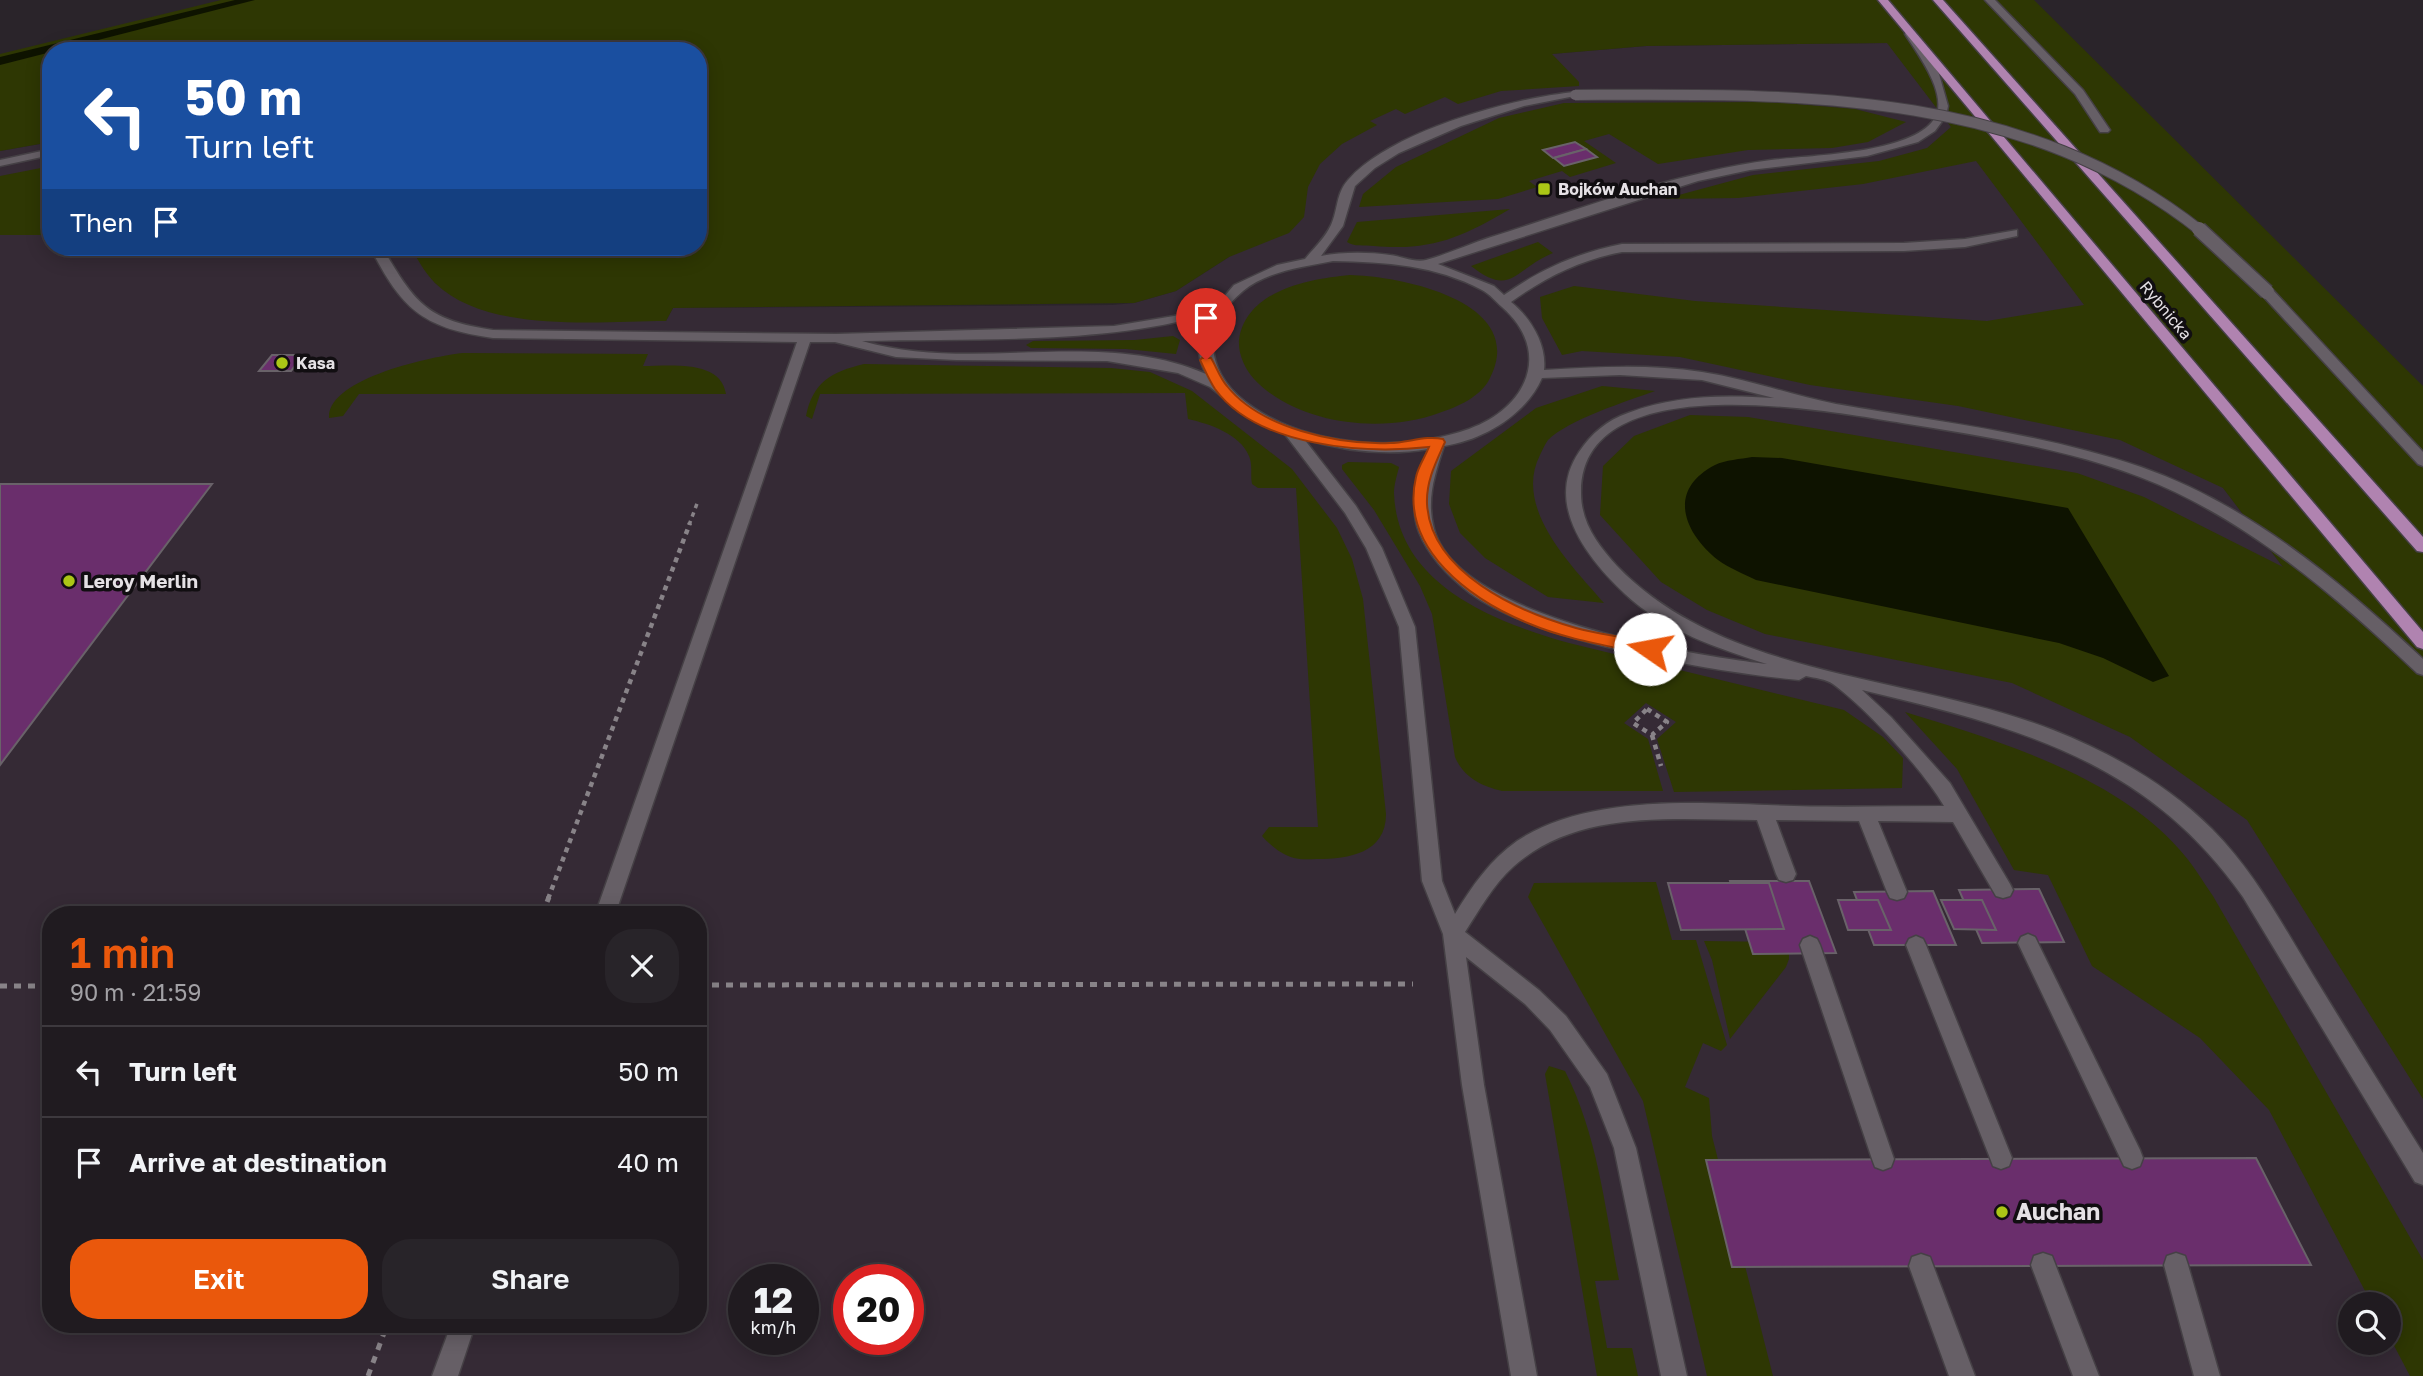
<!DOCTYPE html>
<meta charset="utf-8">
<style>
:root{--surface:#201b20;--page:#282429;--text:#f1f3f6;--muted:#a2a1a5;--line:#3d393e;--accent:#ea580c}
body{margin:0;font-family:"Golos Text",sans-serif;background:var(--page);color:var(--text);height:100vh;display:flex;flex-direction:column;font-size:26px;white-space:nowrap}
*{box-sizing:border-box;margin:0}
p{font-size:23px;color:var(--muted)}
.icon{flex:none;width:38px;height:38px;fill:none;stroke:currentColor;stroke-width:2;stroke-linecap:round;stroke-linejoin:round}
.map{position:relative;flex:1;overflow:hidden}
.side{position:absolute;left:42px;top:906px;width:665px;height:427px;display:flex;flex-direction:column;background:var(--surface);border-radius:28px;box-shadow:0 4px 18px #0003,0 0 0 2px var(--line)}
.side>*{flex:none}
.hud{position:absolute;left:42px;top:42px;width:665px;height:214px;border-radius:28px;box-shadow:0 4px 18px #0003,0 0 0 2px var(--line);background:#1a4fa0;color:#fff;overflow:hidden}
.tools{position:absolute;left:2338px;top:1292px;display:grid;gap:14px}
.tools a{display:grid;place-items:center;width:63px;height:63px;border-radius:50%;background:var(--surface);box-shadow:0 4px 18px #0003,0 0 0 2px var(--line);font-size:35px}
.speed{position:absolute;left:728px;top:1264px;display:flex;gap:14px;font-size:35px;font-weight:700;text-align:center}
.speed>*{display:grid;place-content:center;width:91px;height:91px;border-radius:50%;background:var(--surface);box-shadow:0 4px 18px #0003,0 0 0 2px var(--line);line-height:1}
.speed small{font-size:18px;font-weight:400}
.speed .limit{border:10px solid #d22;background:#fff;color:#111}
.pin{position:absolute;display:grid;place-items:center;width:60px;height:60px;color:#fff;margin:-72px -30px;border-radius:50% 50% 50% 0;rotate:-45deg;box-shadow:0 0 7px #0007}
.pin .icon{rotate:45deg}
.me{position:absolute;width:77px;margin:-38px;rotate:282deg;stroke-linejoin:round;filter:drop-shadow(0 0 5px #0008)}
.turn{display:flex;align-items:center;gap:24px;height:147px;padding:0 28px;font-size:32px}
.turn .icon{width:91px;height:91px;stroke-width:2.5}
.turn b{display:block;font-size:49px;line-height:60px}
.then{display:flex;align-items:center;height:66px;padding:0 28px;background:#0003;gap:14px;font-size:26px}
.round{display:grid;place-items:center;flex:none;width:74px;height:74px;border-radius:28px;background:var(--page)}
.summary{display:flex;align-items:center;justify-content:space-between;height:119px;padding:0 28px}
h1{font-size:42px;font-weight:600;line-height:52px;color:var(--accent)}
.button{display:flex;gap:14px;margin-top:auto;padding:14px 28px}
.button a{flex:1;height:80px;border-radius:28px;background:var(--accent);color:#fff;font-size:28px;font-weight:600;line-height:80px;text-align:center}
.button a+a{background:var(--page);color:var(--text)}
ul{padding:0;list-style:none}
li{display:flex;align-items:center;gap:21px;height:91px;padding:0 28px;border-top:2px solid var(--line)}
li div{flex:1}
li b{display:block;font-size:26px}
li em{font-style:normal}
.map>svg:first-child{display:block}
.built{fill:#352a35;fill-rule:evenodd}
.green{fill:#2e3703}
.water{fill:#0e1300}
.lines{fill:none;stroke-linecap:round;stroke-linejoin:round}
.stream{fill:#0e1300;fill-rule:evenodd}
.building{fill:#6a2e6c;stroke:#696269;stroke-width:2}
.service-casing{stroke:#454045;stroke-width:3}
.primary-casing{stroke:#454045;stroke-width:3}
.path-far2{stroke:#888388;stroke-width:3.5;stroke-dasharray:4.5 4.5;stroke-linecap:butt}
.path-far1{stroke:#888388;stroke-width:4.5;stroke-dasharray:5 5;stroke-linecap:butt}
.path{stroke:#888388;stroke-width:5;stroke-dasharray:7 7;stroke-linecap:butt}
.service{fill:#665f66;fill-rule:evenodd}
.primary{fill:#b083b0;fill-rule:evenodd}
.service-bridge-far1-casing{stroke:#454045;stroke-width:12;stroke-linecap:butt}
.service-bridge-casing{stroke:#454045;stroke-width:17;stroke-linecap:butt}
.service-bridge-far1{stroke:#665f66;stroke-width:10}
.service-bridge{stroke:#665f66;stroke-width:14}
.route{fill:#ea580c;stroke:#983908;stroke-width:2}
.poi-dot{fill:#abc616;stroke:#110e11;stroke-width:2.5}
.labels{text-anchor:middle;stroke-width:7;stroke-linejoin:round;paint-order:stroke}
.far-poi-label{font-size:16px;font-weight:bold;fill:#e5e1e5;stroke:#110e11;text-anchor:start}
.far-street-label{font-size:16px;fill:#e5e1e5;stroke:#110e11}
.poi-label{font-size:19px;font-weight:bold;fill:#e5e1e5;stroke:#110e11;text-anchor:start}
.near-poi-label{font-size:23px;font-weight:bold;fill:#e5e1e5;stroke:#110e11;text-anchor:start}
</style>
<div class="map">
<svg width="2423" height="1376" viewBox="0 0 2423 1376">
<rect width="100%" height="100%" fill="#2a242a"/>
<path class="built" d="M 1888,43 L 2423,753 L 2423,1376 L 0,1376 L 0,151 L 51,142 L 51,247 L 410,247 L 435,283 L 455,297 L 495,313 L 532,319 L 666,321 L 673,308 L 1112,305 L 1134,303 L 1176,291 L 1229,257 L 1328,120 L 1551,54 L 1646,46 ZM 51,915 L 698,915 L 698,1325 L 51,1325 ZM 744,1279 L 803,1279 L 803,1339 L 744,1339 ZM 849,1279 L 908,1279 L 908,1339 L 849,1339 ZM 2350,1304 L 2389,1304 L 2389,1342 L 2350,1342 Z"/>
<g class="green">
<path d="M 221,0 L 2034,0 L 2423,386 L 2423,1099 L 2247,820 L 2130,737 L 2012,683 L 1765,634 L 1707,610 L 1661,582 L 1600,515 L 1603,466 L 1634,436 L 1690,415 L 1748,417 L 2077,473 L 2144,497 L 2283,567 L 2223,488 L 2120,440 L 1958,406 L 1810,385 L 1680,357 L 1582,351 L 1562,355 L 1542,318 L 1540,297 L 1574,286 L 1695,301 L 1987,321 L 2084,305 L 1976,161 L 1863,184 L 1738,198 L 1664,199 L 1753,175 L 1879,161 L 1927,148 L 1951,127 L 1887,43 L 1646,46 L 1552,54 L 1579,82 L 1579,86 L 1501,91 L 1458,104 L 1445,97 L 1405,114 L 1396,109 L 1370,121 L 1377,125 L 1342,144 L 1320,164 L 1308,187 L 1304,217 L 1289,233 L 1229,257 L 1176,291 L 1134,303 L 673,308 L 666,321 C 599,321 487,334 435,283 C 424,272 418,259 410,247 L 698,247 L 698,51 L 51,51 L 51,142 L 0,151 L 0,54 Z"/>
<path d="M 1771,102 L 1855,109 L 1906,122 L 1868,142 L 1832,148 L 1748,150 L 1658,164 L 1609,134 L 1584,141 L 1616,163 L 1570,177 L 1562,171 L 1529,181 L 1537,187 L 1498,199 L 1359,207 L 1363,194 L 1396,167 L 1499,118 L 1564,103 Z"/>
<path d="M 51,166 L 51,235 L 0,235 L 0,176 Z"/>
<path d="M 1510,209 C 1461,238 1431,251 1374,246 C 1364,245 1354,247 1347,242 L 1357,222 Z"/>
<path d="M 1538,242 L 1553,253 C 1514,269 1512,298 1471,266 Z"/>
<path d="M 1350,275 C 1399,276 1529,301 1490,378 C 1481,397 1457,407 1439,413 C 1382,434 1297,425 1254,379 C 1245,369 1238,354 1239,340 C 1246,290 1309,279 1350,275 Z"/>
<path d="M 1173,336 L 1180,340 L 1176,354 L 1126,349 L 1031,348 L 1026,345 L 1033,341 L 1135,340 Z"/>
<path d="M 463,353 L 648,354 L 643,366 C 669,366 721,359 726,394 L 359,394 L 343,416 L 329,418 C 327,378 434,356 463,353 Z"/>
<path d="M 864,364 L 1111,368 L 1150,372 L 1192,391 L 1292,469 L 1337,528 L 1352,559 L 1363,599 L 1386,814 C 1386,853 1349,859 1317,859 C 1310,859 1301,860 1294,858 C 1282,855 1270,845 1262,836 L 1269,827 L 1318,827 L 1296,488 L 1258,488 L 1252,484 C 1250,475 1253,465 1249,456 C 1240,434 1210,424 1188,419 L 1185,393 L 820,394 L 812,419 L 806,416 C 813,382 831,372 864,364 Z"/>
<path d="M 1602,386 L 1655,391 C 1627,401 1568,420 1548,440 C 1545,444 1542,451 1540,455 C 1513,508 1571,565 1604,603 L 1548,597 L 1485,558 L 1460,533 L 1449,504 L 1451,471 L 1536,408 Z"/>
<path d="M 1348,462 L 1391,463 L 1399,467 C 1397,476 1394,484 1394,493 C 1397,585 1495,622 1569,643 L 1844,710 L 1883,737 L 1903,758 L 1902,788 L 1674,792 L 1657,739 L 1676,722 L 1646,703 L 1624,723 L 1648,739 L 1663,791 L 1502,791 C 1482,786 1464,778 1455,757 L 1432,614 L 1420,586 L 1374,510 L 1342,469 L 1342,465 Z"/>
<path d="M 1905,712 C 1996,740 2114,775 2179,849 C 2192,863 2202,880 2213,896 L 2423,1260 L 2423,1376 L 2410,1376 L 2389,1336 L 2389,1304 L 2372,1304 L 2269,1110 L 2200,1038 L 2092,966 L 2048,875 L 2014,870 L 1957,769 Z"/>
<path d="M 1656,882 L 1672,940 L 1696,940 L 1727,1045 L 1721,1051 L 1703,1043 L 1685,1087 L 1709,1098 L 1712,1136 L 1773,1376 L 1707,1376 L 1643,1101 L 1528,897 L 1534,883 Z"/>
<path d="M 1704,941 L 1789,942 L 1789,959 L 1786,967 L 1730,1039 L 1712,960 Z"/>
<path d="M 1549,1066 L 1565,1071 C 1598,1136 1605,1209 1619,1280 L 1595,1281 L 1607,1348 L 1632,1348 L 1638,1376 L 1597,1376 L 1545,1074 Z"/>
</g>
<path class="water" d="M 1752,457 L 1782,458 L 2068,508 L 2169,676 L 2153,682 L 2103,658 L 2059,643 L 1756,580 C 1744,574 1729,568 1718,560 C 1683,532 1667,490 1715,465 C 1725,460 1741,459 1752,457 Z"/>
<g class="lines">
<path class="stream" d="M 235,0 L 255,0 L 0,65 L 0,57 Z"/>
</g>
<g class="building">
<path d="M 1575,142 L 1586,149 L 1553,158 L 1543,150 Z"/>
<path d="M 1586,149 L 1597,157 L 1564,166 L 1554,158 Z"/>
<path d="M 272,355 L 304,355 L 291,371 L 259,371 Z"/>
<path d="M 0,484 L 212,484 L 0,765 Z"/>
<path d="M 1730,881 L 1809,881 L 1836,953 L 1753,954 Z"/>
<path d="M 1668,883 L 1769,883 L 1784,929 L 1681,930 Z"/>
<path d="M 2039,889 L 2064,942 L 1982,943 L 1959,890 Z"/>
<path d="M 1933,891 L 1956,945 L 1874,945 L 1854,892 Z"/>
<path d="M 1838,900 L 1878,900 L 1891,930 L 1848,930 Z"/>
<path d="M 1941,900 L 1982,900 L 1996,930 L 1954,929 Z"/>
<path d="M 2256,1158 L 2311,1265 L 1732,1267 L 1706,1160 Z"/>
</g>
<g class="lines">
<g class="service-casing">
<g id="service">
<path d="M 1985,0 L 1995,0 L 2083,90 L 2110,130 L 2108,132 L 2100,132 L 2075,94 Z"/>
<path d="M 1906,32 L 1915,34 L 1939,74 L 1948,106 L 1946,116 L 1935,131 L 1918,142 L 1867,156 L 1750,170 L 1698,181 L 1438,264 L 1494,286 L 1504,295 C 1541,269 1577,253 1622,244 L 1904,243 L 1965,239 L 2017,230 L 2017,236 L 1965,247 L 1904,251 L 1622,252 C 1580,260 1546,277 1511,302 C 1530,317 1547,344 1544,370 C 1597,367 1650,364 1702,372 C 1748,379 1791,395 1836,404 C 1938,422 2042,433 2141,467 C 2250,505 2340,581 2423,659 L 2423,675 L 2417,673 C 2344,604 2267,536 2175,492 C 2090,452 1994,438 1902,423 C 1828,411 1580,364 1581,493 C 1581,523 1598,545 1617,566 C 1725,679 1914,675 2053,730 C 2111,753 2167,784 2212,829 C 2254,871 2282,924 2313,975 C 2349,1034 2386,1094 2423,1153 L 2423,1185 L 2415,1182 L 2243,897 C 2146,759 2017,727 1862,690 L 1891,717 L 1950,783 L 2010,884 L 2013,890 L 2010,896 L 2003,898 L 1996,896 L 1953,822 L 1878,821 L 1907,892 L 1904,898 L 1897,900 L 1890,898 L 1887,892 L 1859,821 L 1776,820 L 1796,874 L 1793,880 L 1786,882 L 1779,880 L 1776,874 L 1757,820 C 1676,820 1578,808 1513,867 C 1493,885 1480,909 1465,932 L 1539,990 L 1566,1016 L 1607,1074 L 1636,1148 L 1687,1376 L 1661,1376 L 1614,1148 L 1590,1087 L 1550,1030 L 1525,1004 L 1466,957 L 1484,1085 L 1537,1376 L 1511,1376 L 1462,1085 L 1443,934 L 1422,881 L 1399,627 L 1366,548 L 1345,513 L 1284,433 L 1248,417 L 1210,387 L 1178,373 L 1107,361 L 956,360 L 896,357 L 835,342 L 810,342 L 615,915 L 595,915 L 797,342 L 493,338 C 423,328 402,310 370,247 L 382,247 C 415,303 426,320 493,330 L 836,334 L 1114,326 L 1174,316 L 1218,304 L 1234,285 L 1277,265 L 1305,259 C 1314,248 1325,238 1331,225 C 1338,210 1336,193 1348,180 C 1391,131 1512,98 1575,92 L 1580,95 L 1524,106 L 1461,126 L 1399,153 L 1375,168 L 1355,186 L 1343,226 L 1321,256 C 1342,252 1368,252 1390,255 C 1401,256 1415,263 1426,260 C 1448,254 1469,244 1491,237 C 1583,208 1675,173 1771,160 C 1809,155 1917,154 1936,116 C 1947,92 1917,53 1905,34 ZM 1333,261 C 1386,262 1435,265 1482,290 C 1490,294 1496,302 1502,307 C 1553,352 1527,408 1469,429 C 1404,452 1314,448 1254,408 C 1207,377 1197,329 1243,291 C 1267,271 1303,267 1333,261 ZM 1209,314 C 1195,332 1196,355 1206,374 C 1097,327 974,374 862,341 C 974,338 1101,345 1209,314 ZM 1620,375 L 1702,380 L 1774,398 C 1724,395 1675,395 1628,413 C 1607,420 1591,434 1579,452 C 1544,504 1587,558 1625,594 C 1663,630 1719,649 1767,664 C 1689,655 1457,617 1434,529 C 1426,499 1435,474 1444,446 C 1483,440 1526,415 1542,378 ZM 1304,439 C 1344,451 1388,456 1428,449 C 1420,475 1408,504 1419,532 C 1429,557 1449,577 1470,593 C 1537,642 1714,672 1799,680 L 1806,676 C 1815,678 1826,679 1833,684 C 1867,709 1923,770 1944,806 C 1885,806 1826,808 1767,805 C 1690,802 1584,796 1517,841 C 1490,860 1472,886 1455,914 L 1442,881 L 1415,627 L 1382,548 L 1356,506 Z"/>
<path d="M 51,149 L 51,155 L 0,166 L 0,160 Z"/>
<path d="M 2267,288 L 2272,289 L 2423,452 L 2423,466 L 2418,464 L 2262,295 L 2262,289 Z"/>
<path d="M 2028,934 L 2035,937 L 2140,1150 L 2143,1158 L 2140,1166 L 2132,1169 L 2124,1166 L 2018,943 L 2021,937 Z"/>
<path d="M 1810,936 L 1817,939 L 1820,945 L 1894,1159 L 1891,1167 L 1883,1170 L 1875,1167 L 1872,1159 L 1800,945 L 1803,939 Z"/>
<path d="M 1916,936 L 1923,939 L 1926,945 L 2012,1158 L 2009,1166 L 2001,1169 L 1993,1166 L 1990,1158 L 1906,945 L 1909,939 Z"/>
<path d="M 2043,1253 L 2052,1256 L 2099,1376 L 2073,1376 L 2031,1265 L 2034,1256 Z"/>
<path d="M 2176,1253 L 2185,1256 L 2188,1265 L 2220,1376 L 2194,1376 L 2164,1265 L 2167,1256 Z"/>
<path d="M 1921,1254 L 1930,1257 L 1975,1376 L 1949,1376 L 1909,1266 L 1912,1257 Z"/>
<path d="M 451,1325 L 475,1325 L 458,1376 L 432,1376 Z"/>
</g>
</g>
<g class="primary-casing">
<g id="primary">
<path d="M 1878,0 L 1888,0 L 2423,632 L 2423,649 L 2417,647 Z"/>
<path d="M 1933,0 L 1943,0 L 2423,537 L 2423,552 L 2417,551 Z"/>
</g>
</g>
<path class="path-far2" d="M 689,525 L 698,501"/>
<g class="path-far1">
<path d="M 1647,709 L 1667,722 L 1652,735 L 1633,723 Z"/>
<path d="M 1652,735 L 1661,766"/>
<path d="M 548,899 L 690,523"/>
</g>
<g class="path">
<path d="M 542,915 L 549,897"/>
<path d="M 698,985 L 1413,984"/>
<path d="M 0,986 L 51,986"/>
<path d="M 368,1376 L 387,1325"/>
</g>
<use href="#service" class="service"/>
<use href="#primary" class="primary"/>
<g class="service-bridge-far1-casing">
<path id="service-bridge-far1" d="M 1575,95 C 1793,94 2020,87 2201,231"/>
</g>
<g class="service-bridge-casing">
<path id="service-bridge" d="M 2199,229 L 2267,292"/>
</g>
<use href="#service-bridge-far1" class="service-bridge-far1"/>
<use href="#service-bridge" class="service-bridge"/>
</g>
<path class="route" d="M 1202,358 L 1211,358 C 1216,366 1220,378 1227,386 C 1260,428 1338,445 1390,443 C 1407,443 1426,435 1443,439 L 1445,442 C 1436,462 1426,481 1427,504 C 1431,573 1519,612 1576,628 C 1602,635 1629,637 1655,645 L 1655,653 L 1650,655 C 1610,646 1568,640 1530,624 C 1471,600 1399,549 1416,477 C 1418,467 1425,457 1429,447 C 1365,454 1257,447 1215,389 C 1209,380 1205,370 1200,360 Z"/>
<g class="poi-dot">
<rect x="1537" y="182" width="14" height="14" rx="3.5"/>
<circle cx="282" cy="363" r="7"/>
<circle cx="69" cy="581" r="7"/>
<circle cx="2002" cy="1212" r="7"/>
</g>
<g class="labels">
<g class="far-poi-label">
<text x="1558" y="195">Bojków Auchan</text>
<text x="296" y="369">Kasa</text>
</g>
<g class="far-street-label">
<text transform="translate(2166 310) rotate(50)" y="6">Rybnicka</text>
</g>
<g class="poi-label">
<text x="83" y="588">Leroy Merlin</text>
</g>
<g class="near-poi-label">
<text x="2016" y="1220">Auchan</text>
</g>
</g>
</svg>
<div class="tools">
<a><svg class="icon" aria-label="search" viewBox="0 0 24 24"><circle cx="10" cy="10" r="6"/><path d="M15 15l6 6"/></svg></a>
</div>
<div class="speed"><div>12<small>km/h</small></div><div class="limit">20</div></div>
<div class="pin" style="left:1206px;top:360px;background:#d93025"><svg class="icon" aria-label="arrive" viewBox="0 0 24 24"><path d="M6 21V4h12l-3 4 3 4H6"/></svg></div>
<svg class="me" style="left:1650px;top:649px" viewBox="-20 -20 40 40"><circle r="19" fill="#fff"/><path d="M0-13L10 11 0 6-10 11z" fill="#ea580c"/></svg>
<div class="hud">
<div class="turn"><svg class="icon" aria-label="left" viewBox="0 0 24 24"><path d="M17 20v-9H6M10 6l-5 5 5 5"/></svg><div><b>50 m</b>Turn left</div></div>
<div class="then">Then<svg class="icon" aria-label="arrive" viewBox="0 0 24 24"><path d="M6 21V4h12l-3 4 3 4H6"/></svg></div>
</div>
<section class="side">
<div class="summary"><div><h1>1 min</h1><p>90 m · 21:59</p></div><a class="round"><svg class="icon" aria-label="close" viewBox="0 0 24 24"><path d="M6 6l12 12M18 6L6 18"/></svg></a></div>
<ul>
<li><svg class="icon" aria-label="left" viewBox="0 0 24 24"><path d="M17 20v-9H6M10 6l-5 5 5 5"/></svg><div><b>Turn left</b></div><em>50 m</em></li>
<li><svg class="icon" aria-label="arrive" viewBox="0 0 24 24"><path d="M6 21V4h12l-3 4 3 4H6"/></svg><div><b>Arrive at destination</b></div><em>40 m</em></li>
</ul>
<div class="button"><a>Exit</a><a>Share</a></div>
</section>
</div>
